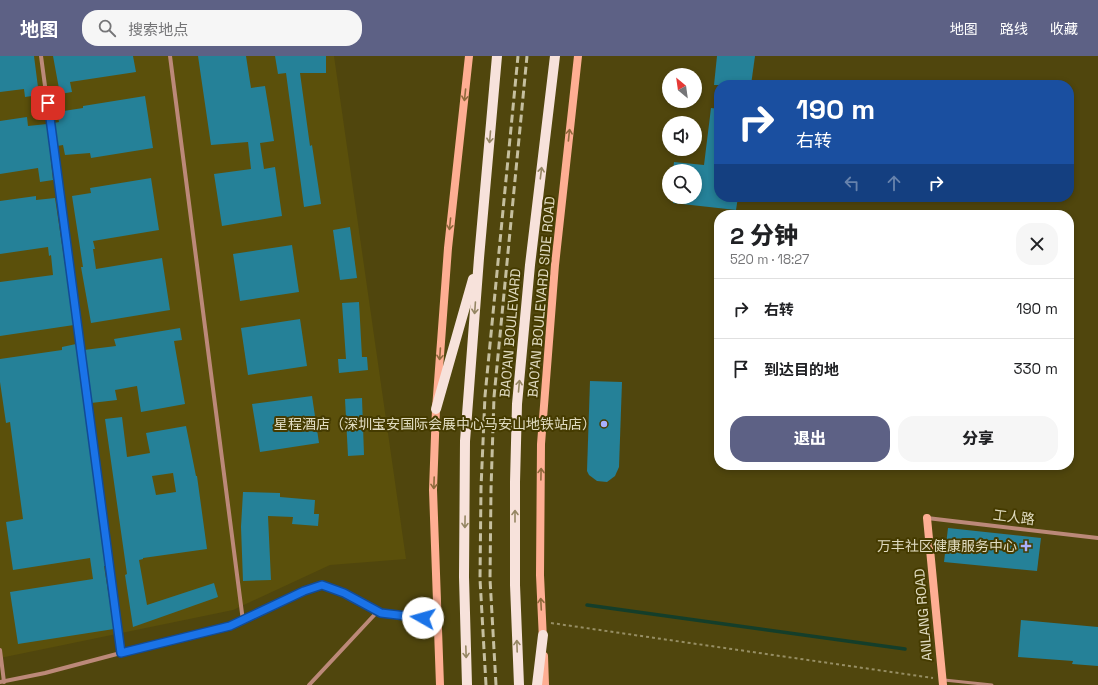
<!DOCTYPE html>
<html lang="zh">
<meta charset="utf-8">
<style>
:root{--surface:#fff;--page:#f6f6f6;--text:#202124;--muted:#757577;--line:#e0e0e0;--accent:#5d6185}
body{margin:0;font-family:"Space Grotesk","Noto Sans SC",sans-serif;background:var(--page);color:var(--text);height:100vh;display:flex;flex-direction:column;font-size:15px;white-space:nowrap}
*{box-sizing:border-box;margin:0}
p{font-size:13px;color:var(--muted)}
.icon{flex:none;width:22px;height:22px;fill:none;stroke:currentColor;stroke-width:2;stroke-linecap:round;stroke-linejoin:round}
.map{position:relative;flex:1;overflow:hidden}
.side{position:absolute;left:714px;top:154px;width:360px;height:260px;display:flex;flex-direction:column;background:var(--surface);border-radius:16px;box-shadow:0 2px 6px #0003}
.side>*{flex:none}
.hud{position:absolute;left:714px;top:24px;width:360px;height:122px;border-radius:16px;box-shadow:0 2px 6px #0003;background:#1a4fa0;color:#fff;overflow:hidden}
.needle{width:26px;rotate:331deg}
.tools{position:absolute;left:662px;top:12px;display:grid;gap:8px}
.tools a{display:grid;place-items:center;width:40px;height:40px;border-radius:50%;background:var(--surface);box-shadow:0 2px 6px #0003;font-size:20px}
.pin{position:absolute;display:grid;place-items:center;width:34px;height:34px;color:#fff;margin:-17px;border-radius:8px;box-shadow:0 2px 6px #0006}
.me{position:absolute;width:44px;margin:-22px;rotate:277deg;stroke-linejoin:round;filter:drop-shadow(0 0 3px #0008)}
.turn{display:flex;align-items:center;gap:14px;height:84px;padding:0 16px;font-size:18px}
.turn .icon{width:52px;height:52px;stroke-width:2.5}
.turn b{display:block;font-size:28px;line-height:34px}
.lanes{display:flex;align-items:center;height:38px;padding:0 16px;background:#0003;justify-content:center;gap:20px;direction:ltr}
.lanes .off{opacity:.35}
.round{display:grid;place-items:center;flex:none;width:42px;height:42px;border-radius:16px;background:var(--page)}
.headline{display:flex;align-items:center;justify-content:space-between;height:68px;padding:0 16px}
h1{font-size:24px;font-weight:800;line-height:30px}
.action{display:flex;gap:8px;margin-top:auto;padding:8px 16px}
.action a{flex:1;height:46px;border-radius:16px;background:var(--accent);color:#fff;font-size:16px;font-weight:800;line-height:46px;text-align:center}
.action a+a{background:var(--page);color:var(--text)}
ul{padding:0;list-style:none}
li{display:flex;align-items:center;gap:12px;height:60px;padding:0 16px;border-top:1px solid var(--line)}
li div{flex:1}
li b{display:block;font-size:15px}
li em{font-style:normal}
header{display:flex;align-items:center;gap:24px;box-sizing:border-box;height:56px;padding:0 20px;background:var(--accent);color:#fff}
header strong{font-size:19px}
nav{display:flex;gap:22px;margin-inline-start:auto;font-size:14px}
.search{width:280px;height:36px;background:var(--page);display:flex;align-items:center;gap:10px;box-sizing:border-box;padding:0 14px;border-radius:16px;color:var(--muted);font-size:15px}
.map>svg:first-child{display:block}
.built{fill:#5b500b}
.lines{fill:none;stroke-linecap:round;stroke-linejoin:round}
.stream{stroke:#143e2a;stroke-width:3.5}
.building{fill:#258198;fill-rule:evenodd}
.path{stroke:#968e64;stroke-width:2;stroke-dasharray:3 3;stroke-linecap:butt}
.lane{stroke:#bc8979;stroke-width:3}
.street{stroke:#bc8979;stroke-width:4}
.secondary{stroke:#feae93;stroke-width:8}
.primary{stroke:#f7e2db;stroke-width:10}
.rail{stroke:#c5bf9f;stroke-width:3;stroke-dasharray:8 4;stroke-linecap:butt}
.oneway{stroke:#8f693b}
.oneway2{stroke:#958663}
.route-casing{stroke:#114b97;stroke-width:10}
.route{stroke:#1a73e8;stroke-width:7}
.poi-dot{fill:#a8b0fc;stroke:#453b00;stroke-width:1.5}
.labels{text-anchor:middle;stroke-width:4;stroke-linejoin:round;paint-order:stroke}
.street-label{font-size:14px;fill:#e0dbc0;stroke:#453b00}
.poi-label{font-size:14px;fill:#e0dbc0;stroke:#453b00;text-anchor:end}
</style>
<header>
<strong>地图</strong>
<div class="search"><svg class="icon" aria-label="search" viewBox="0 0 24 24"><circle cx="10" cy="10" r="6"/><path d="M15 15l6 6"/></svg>搜索地点</div>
<nav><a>地图</a><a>路线</a><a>收藏</a></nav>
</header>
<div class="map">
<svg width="1098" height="629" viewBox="0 0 1098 629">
<rect width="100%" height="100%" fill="#50460d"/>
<path class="built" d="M 0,0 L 334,0 L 406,503 L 330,509 L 233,554 L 0,602 Z"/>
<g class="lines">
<path class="stream" d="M 587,549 L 905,593"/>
</g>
<g class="building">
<path d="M 0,0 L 34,0 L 39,39 L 25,41 L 24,33 L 0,36 Z"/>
<path d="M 53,0 L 133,0 L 136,16 L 70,26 L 72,36 L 60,38 Z"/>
<path d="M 198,0 L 246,0 L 251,32 L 265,30 L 274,85 L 260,87 L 264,113 L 275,111 L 282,160 L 222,170 L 214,118 L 251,113 L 248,86 L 211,89 Z"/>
<path d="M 275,0 L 326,0 L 326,17 L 300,17 L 310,90 L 312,89 L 321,148 L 304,151 L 286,17 L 278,18 Z"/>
<path d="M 717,0 L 755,0 L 751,29 L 714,29 Z"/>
<path d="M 145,40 L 153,92 L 91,102 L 90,97 L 65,99 L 63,89 L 57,90 L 54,67 L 59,66 L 57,56 L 83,52 L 83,50 Z"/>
<path d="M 711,52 L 719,53 L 719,141 L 738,141 L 736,154 L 673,147 L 673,141 L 695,141 L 695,115 L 673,115 L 674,106 L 704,109 Z"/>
<path d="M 27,61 L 28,70 L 47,68 L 53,124 L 40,126 L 38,112 L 0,118 L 0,65 Z"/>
<path d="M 151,122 L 159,174 L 93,185 L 95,193 L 93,193 L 96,213 L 162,202 L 170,254 L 91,267 L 81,211 L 83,211 L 72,140 L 91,137 L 90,132 Z"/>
<path d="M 36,140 L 36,144 L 55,142 L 74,269 L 0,280 L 0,226 L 53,219 L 51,199 L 49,200 L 48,191 L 0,198 L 0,145 Z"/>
<path d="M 350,171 L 357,222 L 340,224 L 333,174 Z"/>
<path d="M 292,189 L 299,236 L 240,245 L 233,198 Z"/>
<path d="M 359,246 L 362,301 L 367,301 L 368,314 L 339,317 L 338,303 L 346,303 L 342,247 Z"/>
<path d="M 300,263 L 307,310 L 248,319 L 241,272 Z"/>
<path d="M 180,272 L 182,284 L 174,285 L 185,348 L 141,356 L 137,330 L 115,334 L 117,344 L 91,347 L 84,294 L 116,290 L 114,283 Z"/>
<path d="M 76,288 L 106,510 L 104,510 L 114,573 L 18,588 L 10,536 L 93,523 L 90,502 L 13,514 L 6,466 L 23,463 L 10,366 L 6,367 L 0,326 L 0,303 L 62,294 L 62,291 Z"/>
<path d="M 590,325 L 622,326 L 619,411 L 615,420 L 607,426 L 597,425 L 589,419 L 587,415 Z"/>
<path d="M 312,340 L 319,387 L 260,396 L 252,348 Z"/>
<path d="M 362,342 L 364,399 L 348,400 L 345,343 Z"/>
<path d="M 122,361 L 127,401 L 150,397 L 146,377 L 186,370 L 196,420 L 197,420 L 207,493 L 143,502 L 143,503 L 139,504 L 147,549 L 214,527 L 218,541 L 133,571 L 125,519 L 127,518 L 105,363 ZM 173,417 L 176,436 L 156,439 L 152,420 Z"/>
<path d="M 243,436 L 280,437 L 280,441 L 315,444 L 314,458 L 319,458 L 318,470 L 292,468 L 293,461 L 268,460 L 271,524 L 243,525 L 241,471 Z"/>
<path d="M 948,472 L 1041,482 L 1037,515 L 944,506 Z"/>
<path d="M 1021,564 L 1098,571 L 1098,610 L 1072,608 L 1073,605 L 1018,601 Z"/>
</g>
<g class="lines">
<path class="path" d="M 551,567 L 933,622"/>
<path class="lane" d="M 944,624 L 992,629"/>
<g class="street">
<path d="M 41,0 L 121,597"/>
<path d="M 170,0 L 243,565"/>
<path d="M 927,462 L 1098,482"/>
<path d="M 0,594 L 4,626"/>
<path d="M 0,626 L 45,617 L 132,594 L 230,571 L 304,535 L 322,529 L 344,537 L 381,557 L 437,564"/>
<path d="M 309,629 L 378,555"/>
</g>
<g class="secondary">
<path d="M 927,462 L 943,629"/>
<path d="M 543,584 L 540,519 L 541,388 L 555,209 L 578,0"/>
<path d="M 544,600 L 545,629"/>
<path d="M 440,629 L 433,434 L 436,353 L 448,192 L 469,0"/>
</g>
<g class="primary">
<path d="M 436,353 L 473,223"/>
<path d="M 467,629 L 464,521 L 465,385 L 479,202 L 497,0"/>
<path d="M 519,629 L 515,529 L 515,426 L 517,348 L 530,209 L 555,0"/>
<path d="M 537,629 L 543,579"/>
</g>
<g class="rail">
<path d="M 486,629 L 480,523 L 481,432 L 485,340 L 518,0"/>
<path d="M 496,629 L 490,523 L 491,433 L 494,341 L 527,0"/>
</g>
</g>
<defs><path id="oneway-shaft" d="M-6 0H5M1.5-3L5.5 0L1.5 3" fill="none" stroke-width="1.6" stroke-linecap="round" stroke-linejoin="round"/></defs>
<g class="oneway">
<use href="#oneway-shaft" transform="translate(465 39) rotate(96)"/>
<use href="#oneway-shaft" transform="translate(569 79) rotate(-84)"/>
<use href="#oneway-shaft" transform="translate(450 168) rotate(96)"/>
<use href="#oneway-shaft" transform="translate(440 298) rotate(94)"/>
<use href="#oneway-shaft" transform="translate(541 418) rotate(-89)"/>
<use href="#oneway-shaft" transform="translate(434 427) rotate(92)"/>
<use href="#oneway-shaft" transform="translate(541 548) rotate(-93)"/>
</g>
<g class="oneway2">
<use href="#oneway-shaft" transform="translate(490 81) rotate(95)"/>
<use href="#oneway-shaft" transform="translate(541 117) rotate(-83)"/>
<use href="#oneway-shaft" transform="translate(475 252) rotate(94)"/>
<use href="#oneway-shaft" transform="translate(519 330) rotate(-85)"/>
<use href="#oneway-shaft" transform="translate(515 460) rotate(-90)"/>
<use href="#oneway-shaft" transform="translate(465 466) rotate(91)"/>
<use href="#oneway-shaft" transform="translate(517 590) rotate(-92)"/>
<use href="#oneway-shaft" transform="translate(466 596) rotate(88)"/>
</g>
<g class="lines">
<g class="route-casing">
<path id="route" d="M 48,47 L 121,597 L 230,570 L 304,535 L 322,529 L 344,537 L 381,557 L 423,562"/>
</g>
<use href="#route" class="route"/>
</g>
<g class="poi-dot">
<circle cx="604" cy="368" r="4"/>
<path d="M1024 484h4v4h4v4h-4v4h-4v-4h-4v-4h4z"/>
</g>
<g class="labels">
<g class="street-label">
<text transform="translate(541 241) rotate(-85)" y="5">BAO'AN BOULEVARD SIDE ROAD</text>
<text transform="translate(510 277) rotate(-85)" y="5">BAO'AN BOULEVARD</text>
<text transform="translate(1014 461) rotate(7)" y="5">工人路</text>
<text transform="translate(923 559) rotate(-95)" y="5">ANLANG ROAD</text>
</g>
<g class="poi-label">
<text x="596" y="373">星程酒店（深圳宝安国际会展中心马安山地铁站店）</text>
<text x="1017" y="495">万丰社区健康服务中心</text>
</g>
</g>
</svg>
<div class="tools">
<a><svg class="needle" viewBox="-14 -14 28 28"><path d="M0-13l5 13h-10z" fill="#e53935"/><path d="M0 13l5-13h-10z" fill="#757577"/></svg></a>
<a><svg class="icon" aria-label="sound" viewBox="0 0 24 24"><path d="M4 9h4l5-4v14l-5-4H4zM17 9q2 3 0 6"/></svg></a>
<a><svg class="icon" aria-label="search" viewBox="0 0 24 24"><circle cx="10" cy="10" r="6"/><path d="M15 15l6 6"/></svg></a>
</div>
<div class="pin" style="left:48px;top:47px;background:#d93025"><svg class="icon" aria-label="arrive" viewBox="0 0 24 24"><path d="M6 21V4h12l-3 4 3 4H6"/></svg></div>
<svg class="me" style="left:423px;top:562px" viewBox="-20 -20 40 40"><circle r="19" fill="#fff"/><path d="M0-13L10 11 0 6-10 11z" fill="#1a73e8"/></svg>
<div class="hud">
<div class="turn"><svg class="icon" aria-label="right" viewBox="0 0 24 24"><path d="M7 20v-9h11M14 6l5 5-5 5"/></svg><div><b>190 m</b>右转</div></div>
<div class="lanes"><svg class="icon off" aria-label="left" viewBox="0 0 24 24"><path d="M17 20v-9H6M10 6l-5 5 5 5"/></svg><svg class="icon off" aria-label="ahead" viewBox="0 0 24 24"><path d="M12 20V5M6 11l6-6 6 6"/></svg><svg class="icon" aria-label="right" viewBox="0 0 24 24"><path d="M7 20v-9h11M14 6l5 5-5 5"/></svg></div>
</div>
<section class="side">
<div class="headline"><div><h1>2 分钟</h1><p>520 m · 18:27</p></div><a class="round"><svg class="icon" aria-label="close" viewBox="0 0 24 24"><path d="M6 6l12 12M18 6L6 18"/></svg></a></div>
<ul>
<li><svg class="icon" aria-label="right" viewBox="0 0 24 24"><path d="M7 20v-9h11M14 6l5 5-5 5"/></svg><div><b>右转</b></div><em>190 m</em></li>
<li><svg class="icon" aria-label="arrive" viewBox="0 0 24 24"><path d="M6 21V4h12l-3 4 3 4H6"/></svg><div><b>到达目的地</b></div><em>330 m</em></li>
</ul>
<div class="action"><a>退出</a><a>分享</a></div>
</section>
</div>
